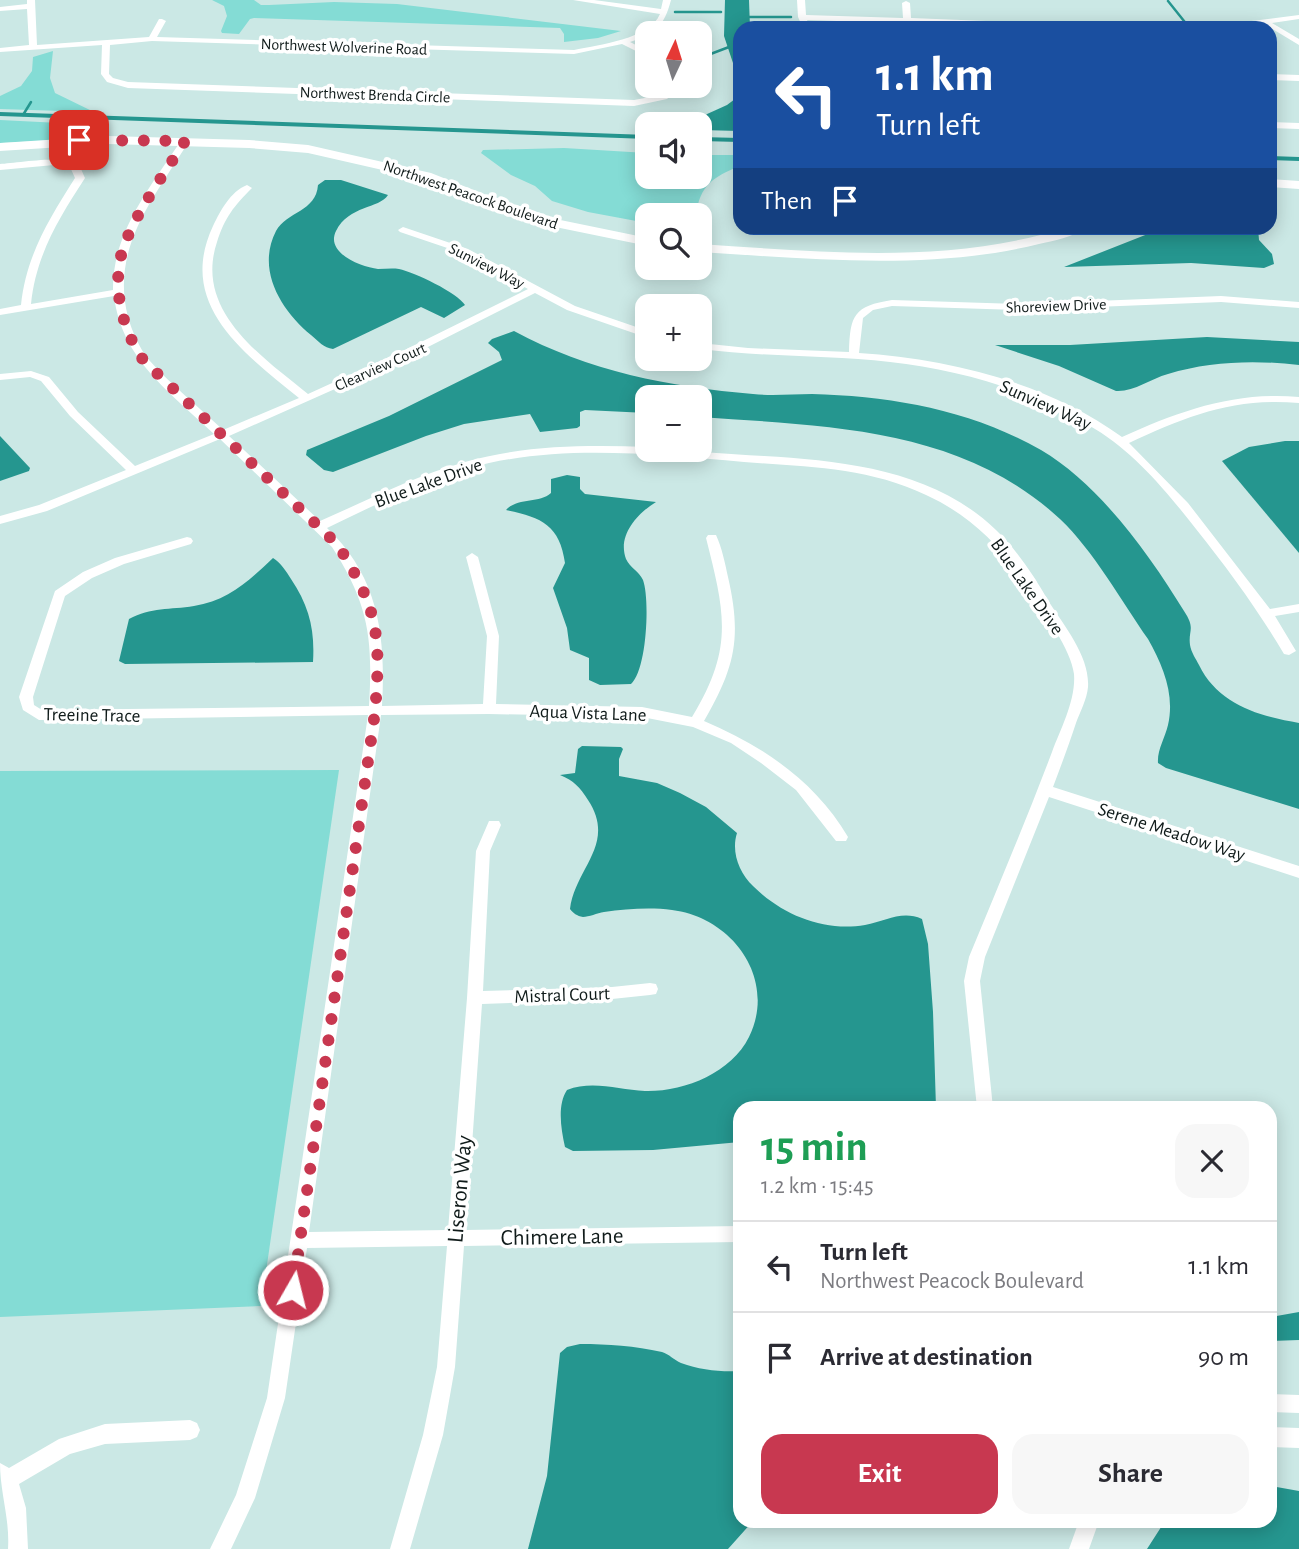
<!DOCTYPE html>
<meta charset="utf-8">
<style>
:root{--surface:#fff;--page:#f7f7f7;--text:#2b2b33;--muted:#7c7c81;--line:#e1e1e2;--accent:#c83850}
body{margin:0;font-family:"Alegreya Sans",sans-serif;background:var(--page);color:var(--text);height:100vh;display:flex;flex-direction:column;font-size:26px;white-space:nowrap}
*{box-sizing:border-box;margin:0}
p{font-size:23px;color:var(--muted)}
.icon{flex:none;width:38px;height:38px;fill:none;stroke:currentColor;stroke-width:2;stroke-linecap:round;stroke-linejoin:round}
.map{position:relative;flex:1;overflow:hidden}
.sheet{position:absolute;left:733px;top:1101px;width:544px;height:427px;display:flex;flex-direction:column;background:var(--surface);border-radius:21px;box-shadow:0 4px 18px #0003}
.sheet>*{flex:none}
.top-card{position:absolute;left:733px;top:21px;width:544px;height:214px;border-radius:21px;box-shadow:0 4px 18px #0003;background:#1a4fa0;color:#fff;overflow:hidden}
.needle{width:46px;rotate:4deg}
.controls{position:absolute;left:635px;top:21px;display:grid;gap:14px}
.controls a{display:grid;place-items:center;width:77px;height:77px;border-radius:14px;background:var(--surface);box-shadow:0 4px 18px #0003;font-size:35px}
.pin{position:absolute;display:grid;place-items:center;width:60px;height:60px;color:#fff;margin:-30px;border-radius:14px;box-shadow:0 4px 10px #0006}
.me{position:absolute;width:77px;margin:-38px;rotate:8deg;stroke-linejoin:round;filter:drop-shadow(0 0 5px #0008)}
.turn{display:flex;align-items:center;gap:24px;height:147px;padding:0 28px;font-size:32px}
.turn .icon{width:91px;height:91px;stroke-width:2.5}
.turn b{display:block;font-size:49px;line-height:60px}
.then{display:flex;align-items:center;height:66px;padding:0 28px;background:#0003;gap:14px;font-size:26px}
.round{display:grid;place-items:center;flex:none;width:74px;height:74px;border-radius:21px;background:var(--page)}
.summary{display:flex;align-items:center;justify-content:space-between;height:119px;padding:0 28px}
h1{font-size:42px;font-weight:700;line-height:52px;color:#1e9e55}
.primary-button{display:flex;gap:14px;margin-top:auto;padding:14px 28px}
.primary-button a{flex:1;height:80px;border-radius:21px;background:var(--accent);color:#fff;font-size:28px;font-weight:700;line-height:80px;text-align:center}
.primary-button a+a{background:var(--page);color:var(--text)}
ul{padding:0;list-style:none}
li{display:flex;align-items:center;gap:21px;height:91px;padding:0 28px;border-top:2px solid var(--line)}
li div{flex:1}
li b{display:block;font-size:26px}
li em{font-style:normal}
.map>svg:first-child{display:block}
.green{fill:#84dcd5}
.water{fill:#25968f}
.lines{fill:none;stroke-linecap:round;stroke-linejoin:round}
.stream{stroke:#25968f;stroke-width:2.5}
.canal{fill:#25968f;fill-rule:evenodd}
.street{fill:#fff;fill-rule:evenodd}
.secondary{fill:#fff;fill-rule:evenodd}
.route{stroke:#c83850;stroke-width:12;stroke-dasharray:0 21.6}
.labels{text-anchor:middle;stroke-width:7;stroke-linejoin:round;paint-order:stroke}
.far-street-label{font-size:16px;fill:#101b1a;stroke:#fff}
.street-label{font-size:19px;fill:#101b1a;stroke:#fff}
.near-street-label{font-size:23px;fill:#101b1a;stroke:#fff}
</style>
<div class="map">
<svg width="1299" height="1549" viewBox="0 0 1299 1549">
<rect width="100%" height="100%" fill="#cbe8e5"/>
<g class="green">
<path d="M 212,0 L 254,0 L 261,5 L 269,5 L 334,2 L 397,4 L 621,31 L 598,38 L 564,42 L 564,34 L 560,28 L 254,18 L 250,19 L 239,34 L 222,33 L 221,31 L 227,16 L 224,6 Z"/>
<path d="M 53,51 L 50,78 L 55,93 L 94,112 L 0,109 L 0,96 L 21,86 L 32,71 L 33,57 Z"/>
<path d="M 0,120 L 60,123 L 58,140 L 0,143 Z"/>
<path d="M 564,148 L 647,153 L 648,177 L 700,177 L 700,155 L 736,155 L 740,157 L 740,166 C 713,177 700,185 696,215 L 648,215 L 647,223 L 588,212 L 552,201 L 535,186 L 511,175 L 481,153 L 483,150 Z"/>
<path d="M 339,770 L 261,1306 L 0,1317 L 0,771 Z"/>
</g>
<g class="water">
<path d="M 725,0 L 749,0 L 750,28 L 740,28 L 740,131 L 700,130 L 700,124 L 685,124 L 727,105 L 735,99 L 739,86 L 736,72 L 724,36 Z"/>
<path d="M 325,180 L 341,180 L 388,195 C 379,209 349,205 336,231 C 325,253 361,267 378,269 C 385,269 392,268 399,269 C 414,272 458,293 465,305 L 444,318 L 421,307 L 333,349 C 324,348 318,341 311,335 C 281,310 256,270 276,231 C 287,211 316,212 318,185 Z"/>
<path d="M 1163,228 L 1258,228 L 1259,240 L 1272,254 L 1274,264 L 1264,268 L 1191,263 L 1064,267 Z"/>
<path d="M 514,331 C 588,371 670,387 753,394 C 773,396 792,394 812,394 C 891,396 971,410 1041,450 C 1099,484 1149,554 1184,611 C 1196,629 1188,630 1190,645 C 1191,652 1196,659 1199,665 C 1218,704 1258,716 1299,723 L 1299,809 L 1166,768 L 1158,763 C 1157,750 1165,738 1168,725 C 1175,694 1163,666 1148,639 C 1122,602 1093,550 1060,519 C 961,427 827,426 700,417 L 700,397 L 648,397 L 647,413 L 585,410 L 580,412 L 580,426 L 577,428 L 540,432 L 530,414 L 464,424 L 426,436 L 333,472 L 324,470 L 306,455 L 307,450 L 389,416 L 502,360 L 499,352 L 488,343 L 492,339 Z"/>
<path d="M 1207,337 L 1299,342 L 1299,365 C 1256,360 1210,361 1168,374 C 1150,379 1134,392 1116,391 L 1059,366 L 995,345 L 1070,345 Z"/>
<path d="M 0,436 L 30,468 L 29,471 L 0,481 Z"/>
<path d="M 1285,441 L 1299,441 L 1299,553 L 1222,461 L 1249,447 Z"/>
<path d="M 567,475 L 580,477 L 580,489 L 585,494 L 656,502 C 638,513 617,535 626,559 C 630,568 639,571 643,580 C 650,599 647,670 631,684 L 600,685 L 589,680 L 589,658 L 570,650 L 567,628 L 553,588 L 565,563 C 560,525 541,517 506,510 C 518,497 539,504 551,493 L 551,479 Z"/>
<path d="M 273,558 C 281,563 286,571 291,579 C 309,606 315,629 313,662 L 125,664 L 119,661 L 129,619 C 151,607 170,610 194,606 C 228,601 250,580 273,558 Z"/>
<path d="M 582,746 L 621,747 L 623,749 L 619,759 L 619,776 L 657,783 L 680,793 L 706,807 L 737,833 C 731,852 739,872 753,886 C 782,915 824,932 865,925 C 886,921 902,910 922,919 L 928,944 L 933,1012 L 936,1108 L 740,1108 L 740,1142 L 653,1150 L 573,1151 L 565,1147 C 561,1129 557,1105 567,1090 C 593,1080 619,1090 645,1091 C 684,1092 731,1073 749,1037 C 777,980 734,918 672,910 C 650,907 626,909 604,912 C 597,913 589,917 583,917 C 577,916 573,913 570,909 C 575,868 617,844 588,800 C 580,787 574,781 560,775 L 575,773 L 578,749 Z"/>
<path d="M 1299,1312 L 1299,1340 L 1271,1341 L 1271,1317 Z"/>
<path d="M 580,1344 C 608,1344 635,1346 662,1352 C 669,1354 674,1360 681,1363 C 700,1370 720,1372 740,1371 L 740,1521 L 753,1521 L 728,1549 L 528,1549 L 547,1476 L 560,1353 L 567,1347 Z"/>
<path d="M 1271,1486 L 1299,1491 L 1299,1549 L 1147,1549 L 1165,1521 L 1270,1521 Z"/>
</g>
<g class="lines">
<g class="stream">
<path d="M 1168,1 L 1188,26"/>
<path d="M 675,12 L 721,12"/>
<path d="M 744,17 L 791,17"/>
<path d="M 700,58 L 729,47"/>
<path d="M 23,115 L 31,102"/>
</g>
<g class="canal">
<path d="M 0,112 L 648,135 L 648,139 L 0,116 Z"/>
<path d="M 700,137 L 740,138 L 740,142 L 700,141 Z"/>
<path d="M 1270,156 L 1299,157 L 1299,161 L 1270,160 Z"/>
</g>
<g class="street">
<path d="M 27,0 L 35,0 L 37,45 L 149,37 L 159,19 L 162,19 L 166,21 L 157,37 L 574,50 C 598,45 650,39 660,14 L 573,0 L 594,0 L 661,9 L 663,0 L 671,0 C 664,27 655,34 630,42 L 648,51 L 648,57 L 622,44 L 574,54 L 152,41 L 110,45 L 109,74 L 113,78 L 128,82 L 634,100 L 661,95 L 672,86 L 681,86 L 667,99 L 634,106 L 128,88 L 107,82 L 101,74 L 102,45 L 0,52 L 0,48 L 29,45 L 27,9 L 0,11 L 0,7 L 27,4 Z"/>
<path d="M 797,0 L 805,0 L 806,15 L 903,18 L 902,3 L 906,1 L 910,3 L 911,18 L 1116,26 L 1120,28 L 1047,28 L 807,20 L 811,28 L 803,28 L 798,17 Z"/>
<path d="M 1299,15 L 1299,19 L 1272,23 L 1299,39 L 1299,45 L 1264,24 L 1207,28 L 1211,26 Z"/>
<path d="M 1270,74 L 1299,75 L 1299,81 L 1270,80 Z"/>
<path d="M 1270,122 L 1299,123 L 1299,129 L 1270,128 Z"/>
<path d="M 185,138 L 189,141 C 155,197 110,247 128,317 C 132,331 139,348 149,360 C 171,385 199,407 223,430 L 299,398 C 244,353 176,305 213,226 C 221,210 230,192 247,185 L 252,188 C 234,206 225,217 217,242 C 194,311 261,356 308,394 L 411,347 L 528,289 L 462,253 L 400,232 L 398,230 L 403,227 L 468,249 L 575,306 L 648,331 L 648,338 L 567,310 L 535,293 L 418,352 L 229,436 L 320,521 C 368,500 415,476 465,462 C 525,445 586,445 648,447 L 648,450 C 686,450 725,454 764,456 C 845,461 934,470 996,530 C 1017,550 1034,576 1049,602 C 1065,627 1090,657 1088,687 C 1087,699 1080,712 1076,723 C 1069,744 1061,766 1053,787 L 1299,866 L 1299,878 L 1049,797 L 985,957 L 980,981 L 993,1108 L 977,1108 L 964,981 L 969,957 C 997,889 1026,821 1052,752 C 1061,728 1076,700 1074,674 C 1071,649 1044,614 1031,592 C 1004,549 972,516 926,495 C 867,467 807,467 744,462 C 660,455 573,445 489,463 C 432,476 379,503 327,528 C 379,577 386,637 382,706 L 483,704 L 487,636 L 466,557 L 472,553 L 478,557 L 499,636 L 496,704 L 642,707 L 692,717 C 734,648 725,613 706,538 L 708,535 L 716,535 C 722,548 725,563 728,577 C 742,638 735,667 704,721 C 763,746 815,781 848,837 L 846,841 L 836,841 L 796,790 L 761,763 L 731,743 L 693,727 L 642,717 L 489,714 L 381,715 L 309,1232 L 448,1230 L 467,998 L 476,851 L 489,821 L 499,821 L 501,825 L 490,851 L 483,991 L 612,987 L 650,983 L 656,984 L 658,989 L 656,994 L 650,995 L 612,999 L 482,1004 L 466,1230 L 740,1226 L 740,1242 L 464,1246 L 455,1367 L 443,1435 L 410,1549 L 390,1549 L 423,1435 L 437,1367 L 447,1246 L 307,1248 L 285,1398 L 255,1498 L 231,1549 L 210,1549 L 236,1495 L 267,1398 L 368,715 L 39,720 L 23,710 L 19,697 L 55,591 L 83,572 L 115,558 L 187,537 L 191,538 L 193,541 L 191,544 L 124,564 L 92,578 L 65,596 L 33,697 L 34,705 L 42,710 L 369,706 C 373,638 369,605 332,547 L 220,439 L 47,511 L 0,524 L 0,516 L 39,505 L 126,470 L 70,416 L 41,381 L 30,377 L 0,380 L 0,374 L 31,371 L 49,377 L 78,412 L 135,466 L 214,434 C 170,392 122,360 114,296 L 0,315 L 0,309 L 21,305 C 26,256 49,219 75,178 L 70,167 L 54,165 L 0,170 L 0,164 C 15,163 67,155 77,163 C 80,165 83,174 85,178 C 59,218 36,255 31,304 L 113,290 C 112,232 152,185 182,139 Z"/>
<path d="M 1221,296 L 1299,302 L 1299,308 L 1221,302 L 1020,310 L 892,306 L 873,310 L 863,318 L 859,353 C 950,359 1048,383 1122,437 C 1179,411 1235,391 1299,397 L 1299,403 C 1235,397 1186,416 1129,443 L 1188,503 L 1270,609 L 1299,604 L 1299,612 L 1275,616 L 1296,651 L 1289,655 L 1284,654 C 1258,610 1228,569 1196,529 C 1167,492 1135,453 1095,429 C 1034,391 961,370 890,362 C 827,355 763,357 700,349 L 700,343 L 748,348 L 849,352 C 850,315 854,306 892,300 L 1020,304 Z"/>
<path d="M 1270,1394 L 1299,1395 L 1299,1413 L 1270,1412 Z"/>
<path d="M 190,1420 L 197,1423 L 200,1430 L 197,1437 L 190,1440 L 105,1444 L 70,1454 L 19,1484 L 26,1508 L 28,1549 L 8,1549 C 10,1519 0,1493 0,1463 L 9,1468 L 59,1439 L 105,1424 Z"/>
<path d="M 1270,1427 L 1299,1428 L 1299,1448 L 1270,1447 Z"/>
<path d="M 1079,1521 L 1099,1521 L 1089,1549 L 1069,1549 Z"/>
</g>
<g class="secondary">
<path d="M 108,136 L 249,140 L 308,145 L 431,173 L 536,215 L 648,238 L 648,246 L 526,221 L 422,179 L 308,153 L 249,148 L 108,144 L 0,151 L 0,143 Z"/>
<path d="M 1270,179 L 1299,181 L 1299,189 L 1270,187 Z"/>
<path d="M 1065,228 L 1084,228 C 1074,237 1053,241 1039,244 C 930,271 812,259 700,252 L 700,244 C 821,252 948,265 1065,228 Z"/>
</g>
</g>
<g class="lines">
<path class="route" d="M 79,140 L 185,141 C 165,173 139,208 125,243 C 110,281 121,329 144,361 L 337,544 C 379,609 381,637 375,712 L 293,1290"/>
</g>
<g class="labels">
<g class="far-street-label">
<text transform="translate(344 46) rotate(2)" y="6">Northwest Wolverine Road</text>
<text transform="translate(375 94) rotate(2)" y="6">Northwest Brenda Circle</text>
<text transform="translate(471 194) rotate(19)" y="6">Northwest Peacock Boulevard</text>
<text transform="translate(487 265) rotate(27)" y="6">Sunview Way</text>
<text transform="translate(1056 305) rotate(-2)" y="6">Shoreview Drive</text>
<text transform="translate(380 366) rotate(-24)" y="6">Clearview Court</text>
</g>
<g class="street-label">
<text transform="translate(1046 404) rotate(24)" y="7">Sunview Way</text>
<text transform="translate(428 482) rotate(-20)" y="7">Blue Lake Drive</text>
<text transform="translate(1028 586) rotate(55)" y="7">Blue Lake Drive</text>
<text transform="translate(588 712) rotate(2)" y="7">Aqua Vista Lane</text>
<text transform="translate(92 714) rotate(1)" y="7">Treeine Trace</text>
<text transform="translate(1172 831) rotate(18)" y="7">Serene Meadow Way</text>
<text transform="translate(562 994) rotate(-2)" y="7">Mistral Court</text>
</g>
<g class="near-street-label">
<text transform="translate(459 1189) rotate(-85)" y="8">Liseron Way</text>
<text transform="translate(562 1236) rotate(-1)" y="8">Chimere Lane</text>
</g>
</g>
</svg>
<div class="controls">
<a><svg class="needle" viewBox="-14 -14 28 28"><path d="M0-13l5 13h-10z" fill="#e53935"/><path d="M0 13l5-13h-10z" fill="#7c7c81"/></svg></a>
<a><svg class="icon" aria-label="sound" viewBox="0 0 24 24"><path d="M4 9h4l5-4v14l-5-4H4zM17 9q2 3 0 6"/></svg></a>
<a><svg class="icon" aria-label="search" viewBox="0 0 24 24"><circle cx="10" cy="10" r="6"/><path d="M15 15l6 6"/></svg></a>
<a>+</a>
<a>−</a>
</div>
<div class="pin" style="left:79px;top:140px;background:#d93025"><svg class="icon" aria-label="arrive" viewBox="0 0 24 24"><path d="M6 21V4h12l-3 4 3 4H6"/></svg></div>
<svg class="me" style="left:293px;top:1290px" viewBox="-20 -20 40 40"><circle r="17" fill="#c83850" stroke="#fff" stroke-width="3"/><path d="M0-11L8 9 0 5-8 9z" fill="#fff"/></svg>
<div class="top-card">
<div class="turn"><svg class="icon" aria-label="left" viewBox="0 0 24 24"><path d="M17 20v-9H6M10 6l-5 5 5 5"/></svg><div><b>1.1 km</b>Turn left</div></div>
<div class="then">Then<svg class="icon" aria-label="arrive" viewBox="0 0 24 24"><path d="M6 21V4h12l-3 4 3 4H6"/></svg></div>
</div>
<section class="sheet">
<div class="summary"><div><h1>15 min</h1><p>1.2 km · 15:45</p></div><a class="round"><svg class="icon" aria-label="close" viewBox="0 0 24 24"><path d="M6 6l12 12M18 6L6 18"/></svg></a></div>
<ul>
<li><svg class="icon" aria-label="left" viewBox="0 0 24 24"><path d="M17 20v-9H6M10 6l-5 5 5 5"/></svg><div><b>Turn left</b><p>Northwest Peacock Boulevard</p></div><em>1.1 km</em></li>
<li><svg class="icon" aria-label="arrive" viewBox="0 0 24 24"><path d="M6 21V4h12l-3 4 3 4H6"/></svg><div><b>Arrive at destination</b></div><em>90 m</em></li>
</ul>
<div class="primary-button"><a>Exit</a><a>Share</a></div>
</section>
</div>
